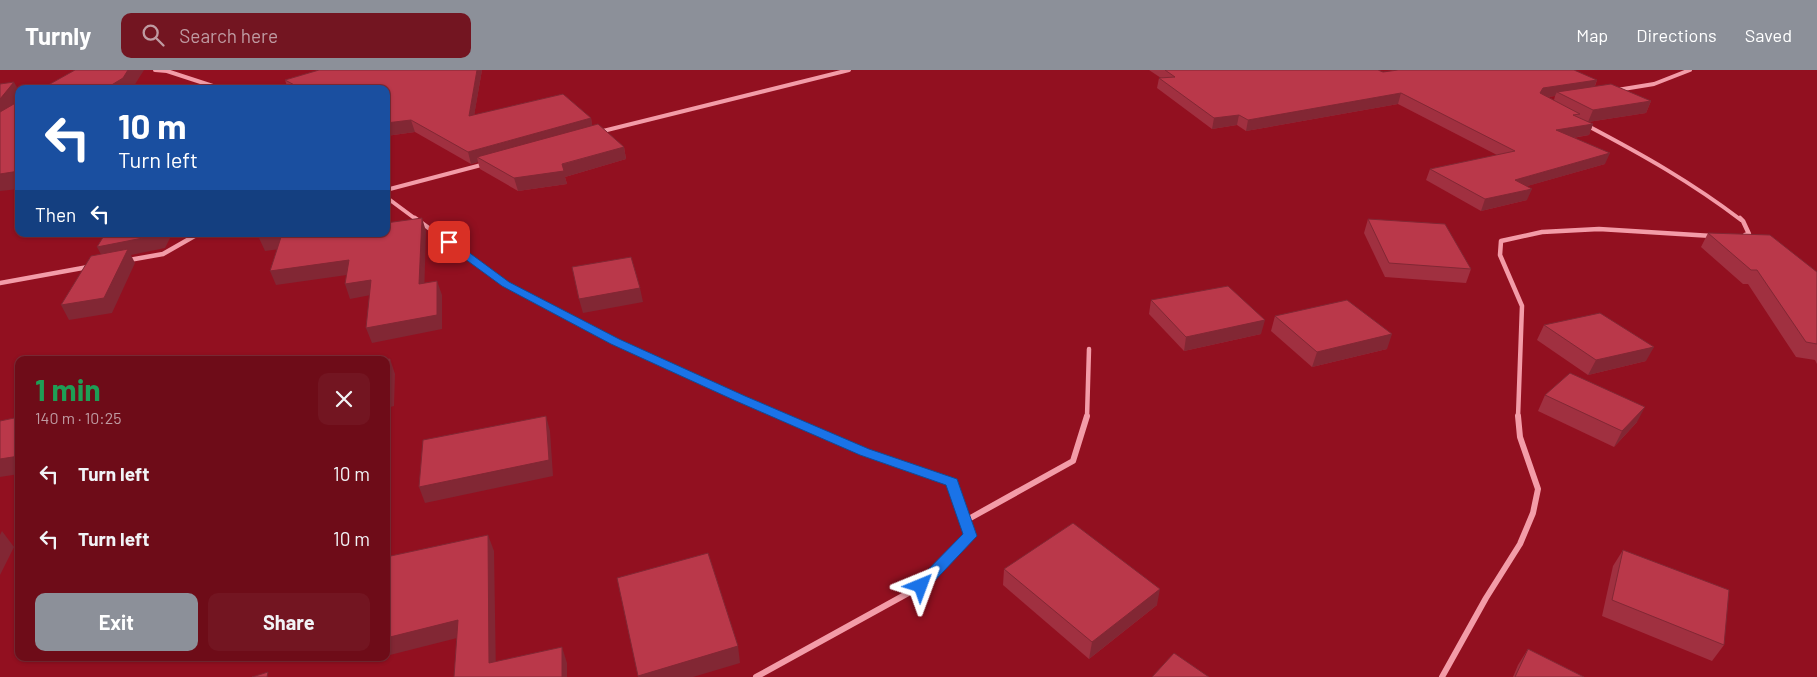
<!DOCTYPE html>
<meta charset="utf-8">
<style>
:root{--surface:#6e0c18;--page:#731521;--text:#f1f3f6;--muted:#bf9ba2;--line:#802c37;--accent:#8c9099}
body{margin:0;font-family:Barlow,sans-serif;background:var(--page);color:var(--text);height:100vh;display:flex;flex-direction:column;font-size:19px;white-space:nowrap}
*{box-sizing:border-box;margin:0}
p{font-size:16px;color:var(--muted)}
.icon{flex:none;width:28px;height:28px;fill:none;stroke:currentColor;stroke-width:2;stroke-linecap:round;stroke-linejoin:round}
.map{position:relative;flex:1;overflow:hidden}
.sheet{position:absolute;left:15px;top:286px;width:375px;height:305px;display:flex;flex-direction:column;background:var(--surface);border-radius:10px;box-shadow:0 1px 4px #0004,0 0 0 1px var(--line)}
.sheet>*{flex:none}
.top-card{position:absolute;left:15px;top:15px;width:375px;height:152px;border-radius:10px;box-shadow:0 1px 4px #0004,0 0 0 1px var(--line);background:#1a4fa0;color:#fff;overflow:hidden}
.pin{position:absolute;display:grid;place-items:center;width:42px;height:42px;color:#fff;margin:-21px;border-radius:10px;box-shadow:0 2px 8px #0006}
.me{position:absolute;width:55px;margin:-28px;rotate:44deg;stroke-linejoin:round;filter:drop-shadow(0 0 4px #0008)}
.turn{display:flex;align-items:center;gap:18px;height:105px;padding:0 20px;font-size:22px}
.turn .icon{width:65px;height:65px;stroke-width:2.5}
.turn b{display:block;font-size:35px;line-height:42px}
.then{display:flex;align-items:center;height:48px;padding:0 20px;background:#0003;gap:10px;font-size:19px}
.round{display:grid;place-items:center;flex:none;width:52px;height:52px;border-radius:10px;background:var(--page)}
.head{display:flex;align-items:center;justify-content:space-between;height:85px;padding:0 20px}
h1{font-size:30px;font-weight:700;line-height:38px;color:#1e9e55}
.cta{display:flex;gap:10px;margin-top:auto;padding:10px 20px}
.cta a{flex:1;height:58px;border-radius:10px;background:var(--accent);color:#fff;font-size:20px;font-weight:700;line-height:58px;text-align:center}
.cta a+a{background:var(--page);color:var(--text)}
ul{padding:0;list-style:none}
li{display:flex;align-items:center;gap:15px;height:65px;padding:0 20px}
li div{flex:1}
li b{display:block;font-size:19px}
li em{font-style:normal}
header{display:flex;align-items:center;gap:30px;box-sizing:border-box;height:70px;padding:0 25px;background:var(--accent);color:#fff}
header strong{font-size:24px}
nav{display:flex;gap:28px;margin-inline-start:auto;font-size:18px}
.search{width:350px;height:45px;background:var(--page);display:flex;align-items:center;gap:12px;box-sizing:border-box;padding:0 18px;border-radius:10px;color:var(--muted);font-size:19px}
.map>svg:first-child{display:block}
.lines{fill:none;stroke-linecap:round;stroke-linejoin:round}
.minor-far2{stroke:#f39ca8;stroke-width:4}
.minor-far1{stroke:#f39ca8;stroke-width:4.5}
.minor{stroke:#f39ca8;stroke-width:6}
.wall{fill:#a03040;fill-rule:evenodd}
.shaded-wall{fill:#822734}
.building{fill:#ba384a;stroke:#822734}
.route{fill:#1a73e8;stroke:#114b97}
</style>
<header>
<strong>Turnly</strong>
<div class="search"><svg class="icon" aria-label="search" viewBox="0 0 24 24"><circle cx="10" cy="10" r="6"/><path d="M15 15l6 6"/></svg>Search here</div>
<nav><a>Map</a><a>Directions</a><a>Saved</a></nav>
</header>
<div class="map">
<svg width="1817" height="607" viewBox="0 0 1817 607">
<rect width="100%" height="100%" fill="#921020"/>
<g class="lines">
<g class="minor-far2">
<path d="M 155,0 L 167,1 L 222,19"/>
<path d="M 1617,20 L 1654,14 L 1690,0"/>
<path d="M 1588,56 C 1643,85 1691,112 1741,150"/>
<path d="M 599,62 L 849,0"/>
<path d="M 386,120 L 485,94"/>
<path d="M 386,127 L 417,150"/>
</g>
<g class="minor-far1">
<path d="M 415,148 L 505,214 L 615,271 L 782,347"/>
<path d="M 1740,148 L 1743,151 L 1749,164 L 1745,165"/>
<path d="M 129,190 L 163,184 L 198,164"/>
<path d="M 0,213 L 88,197"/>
<path d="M 1087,347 L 1089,279"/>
<path d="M 1518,347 L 1522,236 L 1500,185 L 1501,171 L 1542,162 L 1599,159 L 1712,166"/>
</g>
<g class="minor">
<path d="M 965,451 L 1073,391 L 1087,346"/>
<path d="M 756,607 L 921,516 L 970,466 L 952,412 L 864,382 L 779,346"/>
<path d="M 1442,607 L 1486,528 L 1520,474 L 1533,443 L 1538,419 L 1520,367 L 1518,346"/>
</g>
</g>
<g class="wall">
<path d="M 319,0 L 482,0 L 474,45 L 563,24 L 591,48 L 592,56 L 598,54 L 624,77 L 626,89 L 565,107 L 567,114 L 518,121 L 480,99 L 478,92 L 471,94 L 415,62 L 386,66 L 386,19 L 288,19 L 285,10 Z"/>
<path d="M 1149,0 L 1378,0 L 1383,2 L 1597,10 L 1595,16 L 1651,31 L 1646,43 L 1588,52 L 1593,54 L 1589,65 L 1573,68 L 1605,94 L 1527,116 L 1527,130 L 1481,141 L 1426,110 L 1430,99 L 1497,85 L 1398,34 L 1246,61 L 1237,55 L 1212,59 L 1157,18 L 1159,8 L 1161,8 ZM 1555,26 L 1554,30 L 1548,27 Z"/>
<path d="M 1368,149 L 1471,199 L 1466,213 L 1385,207 L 1364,163 Z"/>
<path d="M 1708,163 L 1817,202 L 1817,294 L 1815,290 L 1796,287 L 1748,214 L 1743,214 L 1701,177 Z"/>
<path d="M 1151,230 L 1261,264 L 1184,281 L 1149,244 Z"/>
<path d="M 1275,246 L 1387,279 L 1312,297 L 1271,261 Z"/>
<path d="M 1544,255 L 1646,291 L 1588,305 L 1537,270 Z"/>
<path d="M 1545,325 L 1637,352 L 1614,377 L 1538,341 Z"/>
<path d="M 1623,480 L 1724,575 L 1712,591 L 1602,546 L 1613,496 Z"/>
<path d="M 1004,499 L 1157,535 L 1089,589 L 1003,515 Z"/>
<path d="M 1528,579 L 1584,607 L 1513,607 L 1518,595 Z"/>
</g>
<g class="shaded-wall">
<path d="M 128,0 L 144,0 L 132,19 L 105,19 Z"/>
<path d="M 477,0 L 482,0 L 472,58 L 469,46 Z"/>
<path d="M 1597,10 L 1593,20 L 1557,22 L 1555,26 L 1539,28 L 1540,23 L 1543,18 Z"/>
<path d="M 14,12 L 19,21 L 19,30 L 0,55 L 0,29 Z"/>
<path d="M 1401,23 L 1398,34 L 1246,61 L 1248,50 Z"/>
<path d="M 1651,31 L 1646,43 L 1588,52 L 1593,40 Z"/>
<path d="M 1239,45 L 1237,55 L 1212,59 L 1214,48 Z"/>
<path d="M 591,48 L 593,60 L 477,87 L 478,92 L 471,94 L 468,82 Z"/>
<path d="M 411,50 L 415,62 L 386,66 L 386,53 Z"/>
<path d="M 1593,54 L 1589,65 L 1552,71 L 1556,60 Z"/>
<path d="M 624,77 L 626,89 L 565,107 L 567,114 L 518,121 L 514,108 Z"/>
<path d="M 1610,83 L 1605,94 L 1510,121 L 1515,110 Z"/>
<path d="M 19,101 L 19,119 L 0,121 L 0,104 Z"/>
<path d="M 1532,119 L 1527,130 L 1481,141 L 1485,129 Z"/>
<path d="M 422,148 L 426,161 L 424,228 L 419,214 Z"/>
<path d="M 158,164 L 172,164 L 165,178 L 131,185 L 135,193 L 112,243 L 69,250 L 61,235 L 104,190 L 97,177 Z"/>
<path d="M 282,164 L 288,178 L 265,181 L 259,168 Z"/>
<path d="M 349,190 L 354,204 L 276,215 L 270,201 Z"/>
<path d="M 371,210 L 376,224 L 350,229 L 345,214 Z"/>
<path d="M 437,211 L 442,225 L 442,259 L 372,273 L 366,258 Z"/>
<path d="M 640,218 L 643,232 L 583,243 L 579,229 Z"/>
<path d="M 1265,250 L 1261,264 L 1184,281 L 1186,267 Z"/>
<path d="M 1392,264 L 1387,279 L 1312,297 L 1317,282 Z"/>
<path d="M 1654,277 L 1646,291 L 1588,305 L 1596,290 Z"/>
<path d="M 390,289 L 395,304 L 394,336 L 386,338 L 386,321 Z"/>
<path d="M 1645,337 L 1637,352 L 1614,377 L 1622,361 Z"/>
<path d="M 546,346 L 550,361 L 553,406 L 425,433 L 419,417 Z"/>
<path d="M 19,386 L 19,404 L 0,407 L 0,389 Z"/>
<path d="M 2,461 L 14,477 L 0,505 L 0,465 Z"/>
<path d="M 488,465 L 494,481 L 496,607 L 489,593 Z"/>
<path d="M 1160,519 L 1157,535 L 1089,589 L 1092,572 Z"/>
<path d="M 458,550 L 465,566 L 386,586 L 386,568 Z"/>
<path d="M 738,576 L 740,593 L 693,607 L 638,607 L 638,606 Z"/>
<path d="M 562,577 L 567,593 L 567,607 L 562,607 Z"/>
</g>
<g class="building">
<path d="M 75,0 L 128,0 L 123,8 L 105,19 L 41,19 Z"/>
<path d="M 319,0 L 477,0 L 469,46 L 563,24 L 591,48 L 468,82 L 411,50 L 386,53 L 386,19 L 302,19 L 285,10 Z"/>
<path d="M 1165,0 L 1378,0 L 1383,2 L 1398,0 L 1574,0 L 1597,10 L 1543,18 L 1540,23 L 1580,44 L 1573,45 L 1593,54 L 1556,60 L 1610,83 L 1515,110 L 1532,119 L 1485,129 L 1430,99 L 1515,81 L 1401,23 L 1248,50 L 1239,45 L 1214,48 L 1159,8 L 1175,7 Z"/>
<path d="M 14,12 L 0,29 L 0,14 Z"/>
<path d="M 1611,14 L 1651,31 L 1593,40 L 1557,22 Z"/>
<path d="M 19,31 L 19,101 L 0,104 L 0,42 Z"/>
<path d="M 598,54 L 624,77 L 562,94 L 564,101 L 514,108 L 477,87 Z"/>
<path d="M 422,148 L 419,214 L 437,211 L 437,245 L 366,258 L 371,210 L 345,214 L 349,190 L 270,201 L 282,164 L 259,168 L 260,164 L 386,164 L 386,153 Z"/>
<path d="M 1368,149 L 1445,154 L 1471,199 L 1389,193 Z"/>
<path d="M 1708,163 L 1770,165 L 1817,202 L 1817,274 L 1806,272 L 1757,200 L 1751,200 Z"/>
<path d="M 105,164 L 158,164 L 158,165 L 97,177 Z"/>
<path d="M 128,179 L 104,228 L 61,235 L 91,186 Z"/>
<path d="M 631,187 L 640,218 L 579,229 L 572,197 Z"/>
<path d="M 1228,216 L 1265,250 L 1186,267 L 1151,230 Z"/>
<path d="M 1347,230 L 1392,264 L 1317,282 L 1275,246 Z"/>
<path d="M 1600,243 L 1654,277 L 1596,290 L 1544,255 Z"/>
<path d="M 390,289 L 388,321 L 386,321 L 386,290 L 383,290 Z"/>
<path d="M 1570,303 L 1645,337 L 1622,361 L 1545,325 Z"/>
<path d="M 546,346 L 549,390 L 419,417 L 423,370 Z"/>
<path d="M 19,347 L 19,386 L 0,389 L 0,351 Z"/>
<path d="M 1073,453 L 1160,519 L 1092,572 L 1004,499 Z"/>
<path d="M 488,465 L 489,593 L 562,577 L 562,607 L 454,607 L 458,550 L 386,568 L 386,487 Z"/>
<path d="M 1623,480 L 1729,520 L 1724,575 L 1612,530 Z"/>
<path d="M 708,483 L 738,576 L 638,606 L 617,508 Z"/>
<path d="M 1528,579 L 1584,607 L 1515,607 Z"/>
<path d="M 1174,583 L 1209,607 L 1152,607 Z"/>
<path d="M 268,602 L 267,607 L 252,607 Z"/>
</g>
<path class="route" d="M 446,170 L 452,170 L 509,212 L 619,269 L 745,326 L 869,379 L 957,409 L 977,466 L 926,520 L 921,521 L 916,520 L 913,516 L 916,512 L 963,464 L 946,415 L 860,385 L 736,331 L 611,274 L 502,216 L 446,175 Z"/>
</svg>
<div class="pin" style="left:449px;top:172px;background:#d93025"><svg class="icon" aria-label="arrive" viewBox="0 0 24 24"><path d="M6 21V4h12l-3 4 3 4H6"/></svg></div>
<svg class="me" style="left:921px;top:516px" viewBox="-20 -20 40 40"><path d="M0-17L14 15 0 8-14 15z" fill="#1a73e8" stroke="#fff" stroke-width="4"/></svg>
<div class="top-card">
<div class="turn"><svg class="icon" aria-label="left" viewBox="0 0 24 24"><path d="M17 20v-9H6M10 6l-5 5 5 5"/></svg><div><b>10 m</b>Turn left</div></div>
<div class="then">Then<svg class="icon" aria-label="left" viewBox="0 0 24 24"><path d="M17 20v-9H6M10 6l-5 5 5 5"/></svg></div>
</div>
<section class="sheet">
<div class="head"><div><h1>1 min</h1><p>140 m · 10:25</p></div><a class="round"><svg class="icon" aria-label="close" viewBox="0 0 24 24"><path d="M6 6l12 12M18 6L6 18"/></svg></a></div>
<ul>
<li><svg class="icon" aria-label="left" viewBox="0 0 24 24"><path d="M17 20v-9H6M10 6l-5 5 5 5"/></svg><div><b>Turn left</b></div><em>10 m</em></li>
<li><svg class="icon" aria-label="left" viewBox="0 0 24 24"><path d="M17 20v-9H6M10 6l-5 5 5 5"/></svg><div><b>Turn left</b></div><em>10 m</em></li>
</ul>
<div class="cta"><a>Exit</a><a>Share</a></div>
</section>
</div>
